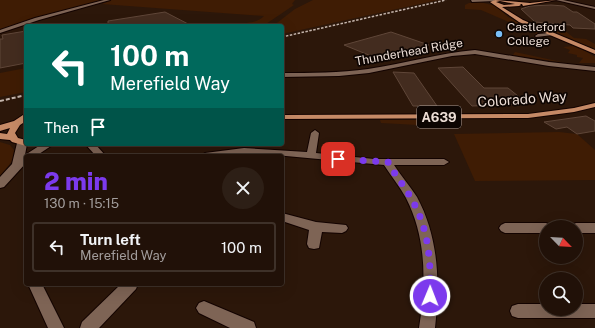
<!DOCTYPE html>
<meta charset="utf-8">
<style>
:root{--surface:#211108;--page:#2d1f16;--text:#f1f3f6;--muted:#a29d9c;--line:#3e3129;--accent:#7c3aed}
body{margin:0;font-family:"Public Sans",sans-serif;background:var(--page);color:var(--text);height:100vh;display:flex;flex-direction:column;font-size:15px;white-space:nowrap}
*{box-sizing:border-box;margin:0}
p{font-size:13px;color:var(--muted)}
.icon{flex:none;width:22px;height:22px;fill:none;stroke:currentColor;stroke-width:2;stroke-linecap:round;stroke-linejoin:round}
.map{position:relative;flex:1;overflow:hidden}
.details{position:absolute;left:24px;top:154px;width:260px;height:132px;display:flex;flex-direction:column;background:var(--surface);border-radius:4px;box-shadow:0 4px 16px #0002,0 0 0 1px var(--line)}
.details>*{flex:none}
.top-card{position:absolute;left:24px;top:24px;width:260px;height:122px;border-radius:4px;box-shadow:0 4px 16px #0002,0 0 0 1px var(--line);background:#00695c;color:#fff;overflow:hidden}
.needle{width:26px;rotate:115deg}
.controls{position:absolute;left:539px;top:220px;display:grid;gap:8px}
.controls a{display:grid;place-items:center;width:44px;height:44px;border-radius:50%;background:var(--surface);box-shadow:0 4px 16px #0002,0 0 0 1px var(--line);font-size:20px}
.pin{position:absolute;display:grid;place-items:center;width:34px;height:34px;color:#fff;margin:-17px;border-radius:8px;box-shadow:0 2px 6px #0006}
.me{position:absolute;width:44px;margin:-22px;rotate:1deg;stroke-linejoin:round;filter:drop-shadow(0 0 3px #0008)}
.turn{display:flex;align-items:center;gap:14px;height:84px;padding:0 20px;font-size:18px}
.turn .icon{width:52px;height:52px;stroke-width:2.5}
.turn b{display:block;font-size:28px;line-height:34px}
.then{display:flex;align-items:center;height:38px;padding:0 20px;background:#0003;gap:8px;font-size:15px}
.round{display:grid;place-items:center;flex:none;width:42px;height:42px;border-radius:21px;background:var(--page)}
.overview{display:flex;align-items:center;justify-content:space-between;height:68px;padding:0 20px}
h1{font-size:24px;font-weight:800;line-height:30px;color:var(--accent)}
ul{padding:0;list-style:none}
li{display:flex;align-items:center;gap:12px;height:50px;margin:0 8px 6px;padding:0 12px;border:2px solid var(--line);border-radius:4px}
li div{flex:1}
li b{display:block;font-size:15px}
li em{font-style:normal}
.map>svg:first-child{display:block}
.green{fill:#3f1c04}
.building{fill:#432c1f;stroke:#5f4638}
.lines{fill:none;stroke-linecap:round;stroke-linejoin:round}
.minor-casing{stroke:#130300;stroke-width:2}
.major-casing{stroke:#130300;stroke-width:2}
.minor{fill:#7e6455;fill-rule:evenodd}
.major{fill:#c68a66;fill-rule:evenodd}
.rail-far1{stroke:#c5b5ac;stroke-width:1.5;stroke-dasharray:2.5 1.5;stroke-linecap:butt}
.rail{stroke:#c5b5ac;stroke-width:2;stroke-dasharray:4 2;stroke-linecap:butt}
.route{stroke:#7c3aed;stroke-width:7;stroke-dasharray:0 12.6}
.poi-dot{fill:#7abff8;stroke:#0d0502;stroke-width:1.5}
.labels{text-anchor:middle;stroke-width:3.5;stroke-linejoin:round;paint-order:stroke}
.far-poi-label{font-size:12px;fill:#ecddd5;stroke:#0d0502;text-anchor:start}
.far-street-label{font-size:12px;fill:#ecddd5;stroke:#0d0502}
.shield{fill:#0d0502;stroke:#a99c96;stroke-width:1}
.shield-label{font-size:13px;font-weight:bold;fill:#ecddd5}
.street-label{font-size:14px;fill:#ecddd5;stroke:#0d0502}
</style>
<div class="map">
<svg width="595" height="328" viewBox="0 0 595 328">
<rect width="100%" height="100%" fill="#2c170a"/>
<g class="green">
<path d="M 0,0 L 105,0 L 24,22 L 0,30 Z"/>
<path d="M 112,0 L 295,0 L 292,4 L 294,5 L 263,26 L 230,26 C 240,22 256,25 264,16 L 102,4 Z"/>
<path d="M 313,0 L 438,0 L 282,34 L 282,26 L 273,26 L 295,9 Z"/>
<path d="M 480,2 L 496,6 L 508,17 L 544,34 L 537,34 L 481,10 L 465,9 L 465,5 L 469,3 Z"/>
<path d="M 554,26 L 559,26 L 574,38 L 586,39 L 595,44 L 595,49 L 552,31 L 549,28 Z"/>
<path d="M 573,46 L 585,51 L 595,57 L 595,63 L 566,63 L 513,55 L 515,52 L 566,63 L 579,63 L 583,58 L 577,57 L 577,55 L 568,53 L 570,50 L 563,47 Z"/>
<path d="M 26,68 L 26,92 L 0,97 L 0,73 Z"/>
<path d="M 380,120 L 440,120 L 418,125 L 381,123 Z"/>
<path d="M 559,132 L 577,134 L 595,150 L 595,180 L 475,181 L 454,134 Z"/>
<path d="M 0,142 L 10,145 L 14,150 L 13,160 L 0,176 Z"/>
</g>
<g class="building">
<path d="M 551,5 L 564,6 L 573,12 L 577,12 L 595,24 L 595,29 L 573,28 L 570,25 L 535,22 L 521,9 L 530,6 Z"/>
<path d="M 165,12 L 192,26 L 108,26 L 108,21 Z"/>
<path d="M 26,31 L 26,63 L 0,68 L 0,39 L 3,39 L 2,35 Z"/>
<path d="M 391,32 L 429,45 L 381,60 L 344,45 Z"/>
<path d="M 463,67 L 484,88 L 508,88 L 528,104 L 472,106 L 438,68 Z"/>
<path d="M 393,72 L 414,73 L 437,106 L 413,106 Z"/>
<path d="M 586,116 L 595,121 L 595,131 L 577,134 L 567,127 L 556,129 L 544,122 Z"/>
</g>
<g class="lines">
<g class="minor-casing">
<g id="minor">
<path d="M 104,0 L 110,0 L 39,20 L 0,33 L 0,30 L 35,18 Z"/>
<path d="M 471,0 L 494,0 L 495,1 L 472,2 Z"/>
<path d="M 556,0 L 563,0 L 595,7 L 595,9 Z"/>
<path d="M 538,34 L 550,33 L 553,35 L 536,37 L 535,36 Z"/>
<path d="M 475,50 L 549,62 L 595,67 L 595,71 L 549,66 L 475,54 L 452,56 L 369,73 L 339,76 L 282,77 L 282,73 C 311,73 340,73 368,69 C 404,64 439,53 475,50 Z"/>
<path d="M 315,130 L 319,133 L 316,153 L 374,159 L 444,159 L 449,162 L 444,165 L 394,165 C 401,176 410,186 417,197 C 439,238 440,283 435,328 L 419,328 C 426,284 427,239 406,198 C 400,187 391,176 384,165 L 264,154 L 200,156 L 205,153 L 244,148 L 307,152 L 311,133 Z"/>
<path d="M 22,140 L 25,141 L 27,144 L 25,155 L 42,144 L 54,144 L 36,156 L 26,156 L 26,163 L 4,187 L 0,188 L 0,177 L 12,164 L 17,143 Z"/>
<path d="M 85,144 L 95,144 L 106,156 L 96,156 Z"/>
<path d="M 282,213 L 316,222 L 346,225 L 348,228 L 346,231 L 342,233 L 322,232 L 319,248 L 314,249 L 309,248 L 307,244 L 309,230 L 282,221 Z"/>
<path d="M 505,223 L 546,223 L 550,225 L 552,227 L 546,227 L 546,233 L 505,233 L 501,231 L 499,228 L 501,225 Z"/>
<path d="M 576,223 L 595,223 L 595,233 L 576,233 L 576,227 L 570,227 L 572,225 Z"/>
<path d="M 28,284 L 42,284 L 64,328 L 48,328 Z"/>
<path d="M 121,284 L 138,284 L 136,289 L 99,328 L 80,328 L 82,322 Z"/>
<path d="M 204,301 L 254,322 L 256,328 L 230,328 L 199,313 L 196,308 L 199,303 Z"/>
<path d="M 518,304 L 546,304 L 546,309 L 576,309 L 576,304 L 595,304 L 595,318 L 518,318 L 512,316 L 510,311 L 512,306 Z"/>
</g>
</g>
<g class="major-casing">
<g id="major">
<path d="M 495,0 L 530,3 L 557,0 L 523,6 L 522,4 L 520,4 L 521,5 L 519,6 L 502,7 L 523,20 L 595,50 L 595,54 L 519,22 L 490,2 ZM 500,1 L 515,4 L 504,5 L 496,2 Z"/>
<path d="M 595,103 L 595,107 L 574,112 L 528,118 L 282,119 L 282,115 L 528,114 L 574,108 Z"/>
<path d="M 23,115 L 26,115 L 26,121 L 20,125 L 15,133 L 18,138 L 26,140 L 26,144 L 29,145 L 26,146 L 12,142 L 10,140 L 0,139 L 0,133 L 7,134 L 10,128 L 0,131 L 0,125 L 14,121 Z"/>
</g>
</g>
<use href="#minor" class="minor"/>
<use href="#major" class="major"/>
<path class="rail-far1" d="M 282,37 L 446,0"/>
<path class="rail" d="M 0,101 L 26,95"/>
</g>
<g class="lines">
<path class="route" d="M 338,159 L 388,162 C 394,174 404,185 411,198 C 429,229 431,261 430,296"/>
</g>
<circle class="poi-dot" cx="499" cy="34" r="4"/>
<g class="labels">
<g class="far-poi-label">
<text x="507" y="31">Castleford<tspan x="507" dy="14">College</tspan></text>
</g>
<g class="far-street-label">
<text transform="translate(409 52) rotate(-10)" y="4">Thunderhead Ridge</text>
</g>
<rect class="shield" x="417" y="106" width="44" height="22" rx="3"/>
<g class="shield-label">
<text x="439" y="122">A639</text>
</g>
<g class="street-label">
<text transform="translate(522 99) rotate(-4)" y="5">Colorado Way</text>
</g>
</g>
</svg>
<div class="controls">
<a><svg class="needle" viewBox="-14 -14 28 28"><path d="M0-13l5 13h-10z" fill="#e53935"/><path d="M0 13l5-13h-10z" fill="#a29d9c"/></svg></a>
<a><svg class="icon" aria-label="search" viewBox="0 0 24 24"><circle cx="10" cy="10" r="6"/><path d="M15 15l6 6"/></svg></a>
</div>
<div class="pin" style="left:338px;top:159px;background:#d93025"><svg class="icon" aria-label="arrive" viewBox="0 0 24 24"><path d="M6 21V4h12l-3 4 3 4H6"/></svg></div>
<svg class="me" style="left:430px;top:296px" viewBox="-20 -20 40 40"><circle r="17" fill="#7c3aed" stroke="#fff" stroke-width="3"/><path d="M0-11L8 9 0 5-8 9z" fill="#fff"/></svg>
<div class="top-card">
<div class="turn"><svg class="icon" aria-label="left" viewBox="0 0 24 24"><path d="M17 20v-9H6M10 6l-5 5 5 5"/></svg><div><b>100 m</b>Merefield Way</div></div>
<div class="then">Then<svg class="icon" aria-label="arrive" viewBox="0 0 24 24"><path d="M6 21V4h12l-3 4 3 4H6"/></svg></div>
</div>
<section class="details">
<div class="overview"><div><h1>2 min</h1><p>130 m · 15:15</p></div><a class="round"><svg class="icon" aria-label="close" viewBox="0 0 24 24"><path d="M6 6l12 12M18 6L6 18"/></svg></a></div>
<ul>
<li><svg class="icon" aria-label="left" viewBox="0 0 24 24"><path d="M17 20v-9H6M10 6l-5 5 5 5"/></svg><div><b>Turn left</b><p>Merefield Way</p></div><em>100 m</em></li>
</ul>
</section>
</div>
